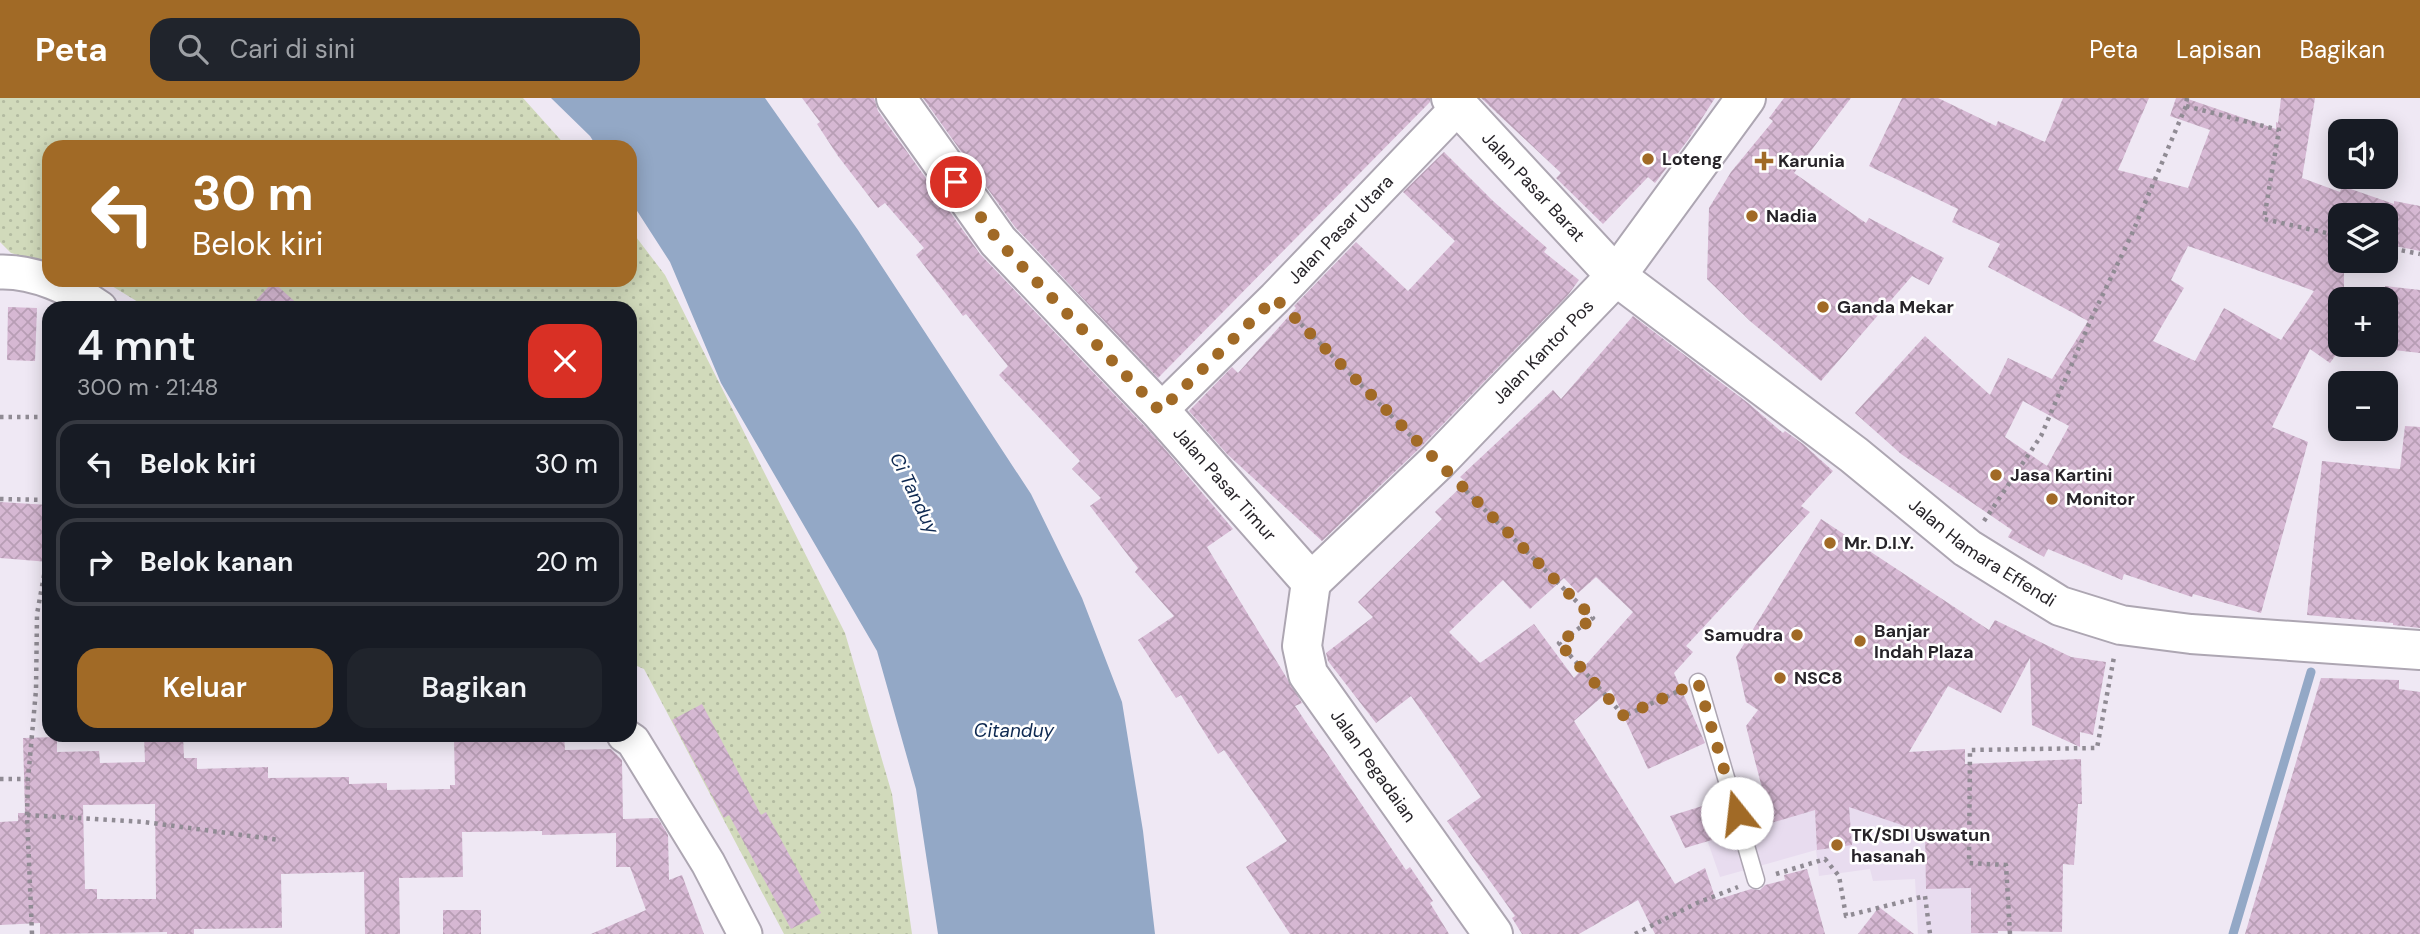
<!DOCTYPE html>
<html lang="id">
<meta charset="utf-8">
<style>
:root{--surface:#171b24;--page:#20242c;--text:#f1f3f6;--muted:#9ea1a6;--line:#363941;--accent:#a16a26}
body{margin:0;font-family:"DM Sans",sans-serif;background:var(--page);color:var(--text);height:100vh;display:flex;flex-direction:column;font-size:26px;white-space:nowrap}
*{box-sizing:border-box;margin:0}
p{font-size:23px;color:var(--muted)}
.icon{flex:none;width:38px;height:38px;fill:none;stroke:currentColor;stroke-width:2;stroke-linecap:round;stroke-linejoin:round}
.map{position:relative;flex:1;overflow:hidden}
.details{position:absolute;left:42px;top:203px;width:595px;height:441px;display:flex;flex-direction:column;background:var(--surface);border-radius:21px;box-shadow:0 4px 18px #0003}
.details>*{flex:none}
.banner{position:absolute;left:42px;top:42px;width:595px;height:147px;border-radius:21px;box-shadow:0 4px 18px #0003;background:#a16a26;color:#fff;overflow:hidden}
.buttons{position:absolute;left:2328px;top:21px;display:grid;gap:14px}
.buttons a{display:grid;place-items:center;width:70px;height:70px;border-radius:14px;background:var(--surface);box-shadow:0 4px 18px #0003;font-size:35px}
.pin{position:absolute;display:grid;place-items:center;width:60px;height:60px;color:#fff;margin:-30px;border:4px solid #fff;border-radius:50%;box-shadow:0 2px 7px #0007}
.me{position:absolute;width:77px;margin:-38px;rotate:344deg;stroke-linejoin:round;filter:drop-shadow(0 0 5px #0008)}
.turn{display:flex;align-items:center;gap:24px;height:147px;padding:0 35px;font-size:32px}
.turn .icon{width:91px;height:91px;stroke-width:2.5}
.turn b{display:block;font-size:49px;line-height:60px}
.round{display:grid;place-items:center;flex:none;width:74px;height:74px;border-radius:21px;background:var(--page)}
.head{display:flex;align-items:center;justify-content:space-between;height:119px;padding:0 35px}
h1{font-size:42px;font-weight:600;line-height:52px}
.primary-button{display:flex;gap:14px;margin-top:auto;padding:14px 35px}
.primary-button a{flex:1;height:80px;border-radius:21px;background:var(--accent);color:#fff;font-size:28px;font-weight:600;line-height:80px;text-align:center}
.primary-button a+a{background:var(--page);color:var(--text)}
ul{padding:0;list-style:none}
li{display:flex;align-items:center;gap:21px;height:88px;margin:0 14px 10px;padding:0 21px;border:4px solid var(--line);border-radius:21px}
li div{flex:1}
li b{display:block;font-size:26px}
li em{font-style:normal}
header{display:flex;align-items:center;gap:42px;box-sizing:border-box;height:98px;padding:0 35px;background:var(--accent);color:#fff}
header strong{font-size:33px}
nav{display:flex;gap:38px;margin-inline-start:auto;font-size:24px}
.search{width:490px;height:63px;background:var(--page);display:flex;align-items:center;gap:18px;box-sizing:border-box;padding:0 24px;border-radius:21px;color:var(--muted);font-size:26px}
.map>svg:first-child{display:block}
.built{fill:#e8dcef}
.grass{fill:url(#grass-dots)}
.water{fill:#93a8c6}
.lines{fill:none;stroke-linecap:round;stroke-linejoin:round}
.stream{stroke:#93a8c6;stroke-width:9}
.building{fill:url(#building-cross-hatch);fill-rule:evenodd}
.service-casing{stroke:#ada6b2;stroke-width:19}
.minor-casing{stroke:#ada6b2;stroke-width:37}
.tertiary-casing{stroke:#ada6b2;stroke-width:42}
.path{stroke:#908b94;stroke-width:4.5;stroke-dasharray:3.5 5;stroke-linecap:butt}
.service{stroke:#fff;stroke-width:16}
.minor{stroke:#fff;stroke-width:33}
.tertiary{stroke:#fff;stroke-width:38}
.route{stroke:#a16a26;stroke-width:12;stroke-dasharray:0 21.6}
.poi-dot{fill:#a16a26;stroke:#fff;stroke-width:2.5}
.labels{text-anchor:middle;stroke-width:5;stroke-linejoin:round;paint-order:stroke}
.poi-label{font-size:18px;font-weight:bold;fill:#272429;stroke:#fff;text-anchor:start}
.street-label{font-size:18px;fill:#272429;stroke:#fff}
.water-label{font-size:19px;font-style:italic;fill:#0e2951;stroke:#fff}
</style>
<header>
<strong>Peta</strong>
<div class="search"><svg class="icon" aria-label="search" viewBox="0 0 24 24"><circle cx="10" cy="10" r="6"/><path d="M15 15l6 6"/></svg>Cari di sini</div>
<nav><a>Peta</a><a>Lapisan</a><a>Bagikan</a></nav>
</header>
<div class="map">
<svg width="2420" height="836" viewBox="0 0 2420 836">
<defs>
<pattern id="grass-dots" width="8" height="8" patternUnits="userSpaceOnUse" patternTransform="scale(1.75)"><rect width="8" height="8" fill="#d1dabb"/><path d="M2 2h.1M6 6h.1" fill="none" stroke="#b3bba1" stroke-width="1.8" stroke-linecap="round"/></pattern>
<pattern id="building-cross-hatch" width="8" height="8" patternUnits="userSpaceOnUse" patternTransform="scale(1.75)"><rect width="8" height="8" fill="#d6b8d3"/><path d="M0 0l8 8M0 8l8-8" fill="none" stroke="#b89eb5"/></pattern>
</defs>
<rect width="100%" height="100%" fill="#efe8f4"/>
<path class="built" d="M 1965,651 L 1965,769 L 2001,771 L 1998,836 L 1918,836 L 1915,781 L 1873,783 L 1870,771 L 1819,778 L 1816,752 L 1720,779 L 1696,710 L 1781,683 L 1909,654 Z"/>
<g class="grass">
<path d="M 0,0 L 523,0 L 567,49 L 49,49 L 49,166 L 11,155 L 0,144 Z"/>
<path d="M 630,131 L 665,177 L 845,535 L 892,696 L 912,836 L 784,836 L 644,571 L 630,565 L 630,210 L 148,210 L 102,182 L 630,182 Z"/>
</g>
<path class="water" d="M 551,0 L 765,0 L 858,132 L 1031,396 L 1082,500 L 1122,604 L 1143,733 L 1155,836 L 938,836 L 916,691 L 877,553 L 721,285 L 670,164 L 630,102 L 630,49 L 597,49 L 590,38 Z"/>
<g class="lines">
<path class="stream" d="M 2233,836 L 2311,574"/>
</g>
<g class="building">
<path d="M 802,0 L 874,0 L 878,13 L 980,156 L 1152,336 L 1233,431 L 1207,449 L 1302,605 L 1295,608 L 1406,772 L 1410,769 L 1433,803 L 1430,805 L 1449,836 L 1290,836 L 1246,769 L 1287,743 L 1224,652 L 1218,656 L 1181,597 L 1176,600 L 1138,542 L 1174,518 L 1135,474 L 1138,470 L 1090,408 L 1101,400 L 1072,371 L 1080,363 L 999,277 L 1008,268 L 966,216 L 963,218 L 916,157 L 924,150 L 885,105 L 878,110 L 838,58 L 817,26 L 820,24 Z"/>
<path d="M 923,0 L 1430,0 L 1430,4 L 1158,280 L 1015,129 Z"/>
<path d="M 1481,0 L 1715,0 L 1688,42 L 1655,85 L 1648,79 L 1603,126 L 1556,80 L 1561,75 Z"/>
<path d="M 1784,0 L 1851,0 L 1794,75 L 1866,125 L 1869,120 L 1944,160 L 1929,187 L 1912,178 L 1821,283 L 1750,223 L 1707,181 L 1709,110 L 1731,74 L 1773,23 L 1769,20 Z"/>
<path d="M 1902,0 L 1938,0 L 1996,28 L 1998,23 L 2045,44 L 2063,0 L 2149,0 L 2118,72 L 2188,90 L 2210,32 L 2170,18 L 2176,0 L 2185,0 L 2276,31 L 2276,24 L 2278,25 L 2281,0 L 2315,0 L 2302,80 L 2340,94 L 2342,88 L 2394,106 L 2394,103 L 2420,108 L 2420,153 L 2385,146 L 2391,117 L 2340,117 L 2340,165 L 2344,165 L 2344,201 L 2340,201 L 2340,251 L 2330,265 L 2310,251 L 2272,329 L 2308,344 L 2261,515 L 2193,496 L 2192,499 L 2124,476 L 2122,482 L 2048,451 L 2044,459 L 2008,439 L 2012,432 L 1901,356 L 1855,315 L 1925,238 L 1990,297 L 2008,260 L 2052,281 L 2088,223 L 1988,169 L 2000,146 L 1952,124 L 1958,111 L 1869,68 ZM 2188,148 L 2240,166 L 2314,193 L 2281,242 L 2224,210 L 2195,263 L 2153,243 L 2184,190 L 2171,182 ZM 2023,303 L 2069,328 L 2047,368 L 2005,339 Z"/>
<path d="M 1444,54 L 1493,103 L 1547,150 L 1544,154 L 1579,182 L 1568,197 L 1422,348 L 1322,443 L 1227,356 L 1189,313 L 1232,269 L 1238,275 L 1296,210 L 1294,208 L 1356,144 L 1408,193 L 1455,143 L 1403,94 Z"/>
<path d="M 273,184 L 302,210 L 249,210 Z"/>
<path d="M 2385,188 L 2420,192 L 2420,255 L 2385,251 Z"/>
<path d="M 8,209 L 37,210 L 35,263 L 7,262 Z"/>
<path d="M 1633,218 L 1748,305 L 1783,335 L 1785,333 L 1803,346 L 1833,373 L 1801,408 L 1810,414 L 1686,548 L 1693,554 L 1674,575 L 1705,645 L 1648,671 L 1611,591 L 1574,623 L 1675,786 L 1705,770 L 1716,802 L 1751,791 L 1760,792 L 1765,787 L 1785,782 L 1784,777 L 1807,771 L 1825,836 L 1655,836 L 1638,802 L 1579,836 L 1522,836 L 1512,820 L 1515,818 L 1447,723 L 1481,699 L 1411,598 L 1376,625 L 1328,563 L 1326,555 L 1373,519 L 1358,504 L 1442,421 L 1435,414 L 1466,384 L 1460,379 L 1553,292 L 1561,301 ZM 1596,479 L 1633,514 L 1574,580 L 1534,526 L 1480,565 L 1449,534 L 1503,482 L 1530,511 L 1564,480 L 1578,495 Z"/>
<path d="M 2405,328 L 2420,329 L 2420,530 L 2393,527 L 2393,525 L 2307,517 L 2322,363 L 2400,371 Z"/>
<path d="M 0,404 L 49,407 L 49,464 L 0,460 Z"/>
<path d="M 1821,421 L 1989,532 L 1995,522 L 2071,559 L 2106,564 L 2093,637 L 2080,634 L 2080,649 L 2032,627 L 2030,560 L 2001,615 L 1948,588 L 1909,654 L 1965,651 L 1965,666 L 2081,661 L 2082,706 L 2078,706 L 2074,767 L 2063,766 L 2062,834 L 1998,833 L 1998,835 L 1971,835 L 1971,790 L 1926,791 L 1925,735 L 1849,709 L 1852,747 L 1817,752 L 1815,712 L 1771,725 L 1746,628 L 1758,612 L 1746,604 L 1736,559 Z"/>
<path d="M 2321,580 L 2399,582 L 2399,591 L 2420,594 L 2420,836 L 2245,836 Z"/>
<path d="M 702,606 L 761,717 L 766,714 L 821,815 L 791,831 L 729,717 L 724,720 L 672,622 Z"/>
<path d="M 144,637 L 183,637 L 184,660 L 197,660 L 197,671 L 268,669 L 268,680 L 349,679 L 349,686 L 387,685 L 387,692 L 450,691 L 450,687 L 455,687 L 454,640 L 564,637 L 565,652 L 611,651 L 622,662 L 623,721 L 658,720 L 668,737 L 669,782 L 682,777 L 704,836 L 591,836 L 646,812 L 630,769 L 616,769 L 616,735 L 542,737 L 542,733 L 462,734 L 463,779 L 399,780 L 400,836 L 365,836 L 364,774 L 281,776 L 282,830 L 194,831 L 194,836 L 167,836 L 167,834 L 40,836 L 40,825 L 0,827 L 0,724 L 18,723 L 18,715 L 25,715 L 23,640 L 57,639 L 57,654 L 99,653 L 100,665 L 145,664 ZM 155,706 L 156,801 L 97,801 L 97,791 L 85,791 L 83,707 Z"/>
<path d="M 1722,702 L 1732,736 L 1685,750 L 1670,718 Z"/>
<path d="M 1879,809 L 1914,836 L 1858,836 Z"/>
<rect x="443" y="812" width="38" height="24"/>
</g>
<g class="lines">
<g class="service-casing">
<path id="service" d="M 1698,584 L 1756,782"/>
</g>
<g class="minor-casing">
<g id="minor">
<path d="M 0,174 C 34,173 72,190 100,210"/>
<path id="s1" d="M 1160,313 L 1275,200 L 1459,8"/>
<path d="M 624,637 L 633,643 L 708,765 L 745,836"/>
</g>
</g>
<g class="tertiary-casing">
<g id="tertiary">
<path id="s2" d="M 896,0 L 998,143 L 1160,313 L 1311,484"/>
<path id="s3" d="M 1451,0 L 1616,178 L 1854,357 L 1967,450 L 2060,508 L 2121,527 L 2191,536 L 2420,552"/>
<path id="s4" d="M 1311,484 L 1437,364 L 1616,178 L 1746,0"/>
<path id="s5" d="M 1311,484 L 1302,548 L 1308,576 L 1493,836"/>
</g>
</g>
<g class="path">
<path d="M 2186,8 L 2279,32 L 2264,121 L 2340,138"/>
<path d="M 2385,149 L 2420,156"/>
<path d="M 1295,220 L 1414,341"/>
<path d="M 0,319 L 49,319"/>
<path d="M 1460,387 L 1593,520 L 1559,545 L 1624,618 L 1681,592"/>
<path d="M 0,401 L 49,402"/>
<path d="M 1984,423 L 2041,338 L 2092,219 L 2131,138 L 2186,8 L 2187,0"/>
<path d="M 0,681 L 28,681"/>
<path d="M 27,717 L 144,724 L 280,742"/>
<path d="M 1776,776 L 1825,761 L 1839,778 L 1846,818 L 1925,798 L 1930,836"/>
<path d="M 32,836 L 27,717 L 28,681 L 36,592 L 37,516 L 49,450"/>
<path d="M 1635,836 L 1697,805 L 1738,789"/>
<path d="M 2010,836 L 2006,767 L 1969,765 L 1970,652 L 2097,650 L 2114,559"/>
</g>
<use href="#service" class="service"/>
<use href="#minor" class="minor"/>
<use href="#tertiary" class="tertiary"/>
</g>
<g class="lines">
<path class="route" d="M 956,84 L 998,143 L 1160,313 L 1275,200 L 1593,520 L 1559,545 L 1624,618 L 1698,584 L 1737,715"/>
</g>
<g class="poi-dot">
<circle cx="1648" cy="61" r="7"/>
<path d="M1760.5 52.5h7v7h7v7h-7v7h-7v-7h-7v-7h7z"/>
<circle cx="1752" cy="118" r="7"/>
<circle cx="1823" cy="209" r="7"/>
<circle cx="1996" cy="377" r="7"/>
<circle cx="2052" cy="401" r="7"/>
<circle cx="1830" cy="445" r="7"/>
<circle cx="1797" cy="537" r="7"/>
<circle cx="1860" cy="543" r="7"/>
<circle cx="1780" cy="580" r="7"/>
<circle cx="1837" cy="747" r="7"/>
</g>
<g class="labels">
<g class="poi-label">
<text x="1662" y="67">Loteng</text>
<text x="1778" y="69">Karunia</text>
<text x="1766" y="124">Nadia</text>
<text x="1837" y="215">Ganda Mekar</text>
<text x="2010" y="383">Jasa Kartini</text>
<text x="2066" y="407">Monitor</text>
<text x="1844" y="451">Mr. D.I.Y.</text>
<text x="1874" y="539">Banjar<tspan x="1874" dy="21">Indah Plaza</tspan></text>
<text x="1783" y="543" text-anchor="end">Samudra</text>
<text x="1794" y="586">NSC8</text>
<text x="1851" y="743">TK/SDI Uswatun<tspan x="1851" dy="21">hasanah</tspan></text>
</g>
<g class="street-label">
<text dy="6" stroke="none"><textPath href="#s3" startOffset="121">Jalan Pasar Barat</textPath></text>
<text dy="6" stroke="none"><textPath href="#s1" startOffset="256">Jalan Pasar Utara</textPath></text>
<text dy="6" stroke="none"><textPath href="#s4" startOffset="327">Jalan Kantor Pos</textPath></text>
<text dy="6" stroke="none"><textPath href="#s2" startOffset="508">Jalan Pasar Timur</textPath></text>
<text dy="6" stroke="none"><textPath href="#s3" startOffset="702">Jalan Hamara Effendi</textPath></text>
<text dy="6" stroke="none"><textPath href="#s5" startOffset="206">Jalan Pegadaian</textPath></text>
</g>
<g class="water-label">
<text transform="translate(915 395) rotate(64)" y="7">Ci Tanduy</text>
<text x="1014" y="639">Citanduy</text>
</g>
</g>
</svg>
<div class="buttons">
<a><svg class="icon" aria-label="sound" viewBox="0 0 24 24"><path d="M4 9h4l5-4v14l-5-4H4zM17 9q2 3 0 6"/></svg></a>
<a><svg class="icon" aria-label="layers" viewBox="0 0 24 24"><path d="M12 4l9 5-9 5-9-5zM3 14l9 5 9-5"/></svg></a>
<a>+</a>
<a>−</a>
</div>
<div class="pin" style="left:956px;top:84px;background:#d93025"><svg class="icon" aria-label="arrive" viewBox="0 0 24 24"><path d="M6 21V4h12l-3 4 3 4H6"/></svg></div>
<svg class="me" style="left:1737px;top:715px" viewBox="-20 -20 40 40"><circle r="19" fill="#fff"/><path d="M0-13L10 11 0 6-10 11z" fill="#a16a26"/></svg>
<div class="banner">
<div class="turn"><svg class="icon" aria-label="left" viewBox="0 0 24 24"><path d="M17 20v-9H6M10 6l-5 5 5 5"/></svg><div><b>30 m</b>Belok kiri</div></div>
</div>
<section class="details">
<div class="head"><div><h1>4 mnt</h1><p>300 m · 21:48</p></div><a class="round" style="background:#d93025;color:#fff"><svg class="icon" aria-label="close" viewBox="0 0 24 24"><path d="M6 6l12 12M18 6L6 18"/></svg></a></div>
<ul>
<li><svg class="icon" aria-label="left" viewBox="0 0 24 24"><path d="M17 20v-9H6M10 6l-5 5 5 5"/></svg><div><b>Belok kiri</b></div><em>30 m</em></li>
<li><svg class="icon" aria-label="right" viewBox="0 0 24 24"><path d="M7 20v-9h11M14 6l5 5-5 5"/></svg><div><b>Belok kanan</b></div><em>20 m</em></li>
</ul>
<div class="primary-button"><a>Keluar</a><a>Bagikan</a></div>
</section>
</div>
